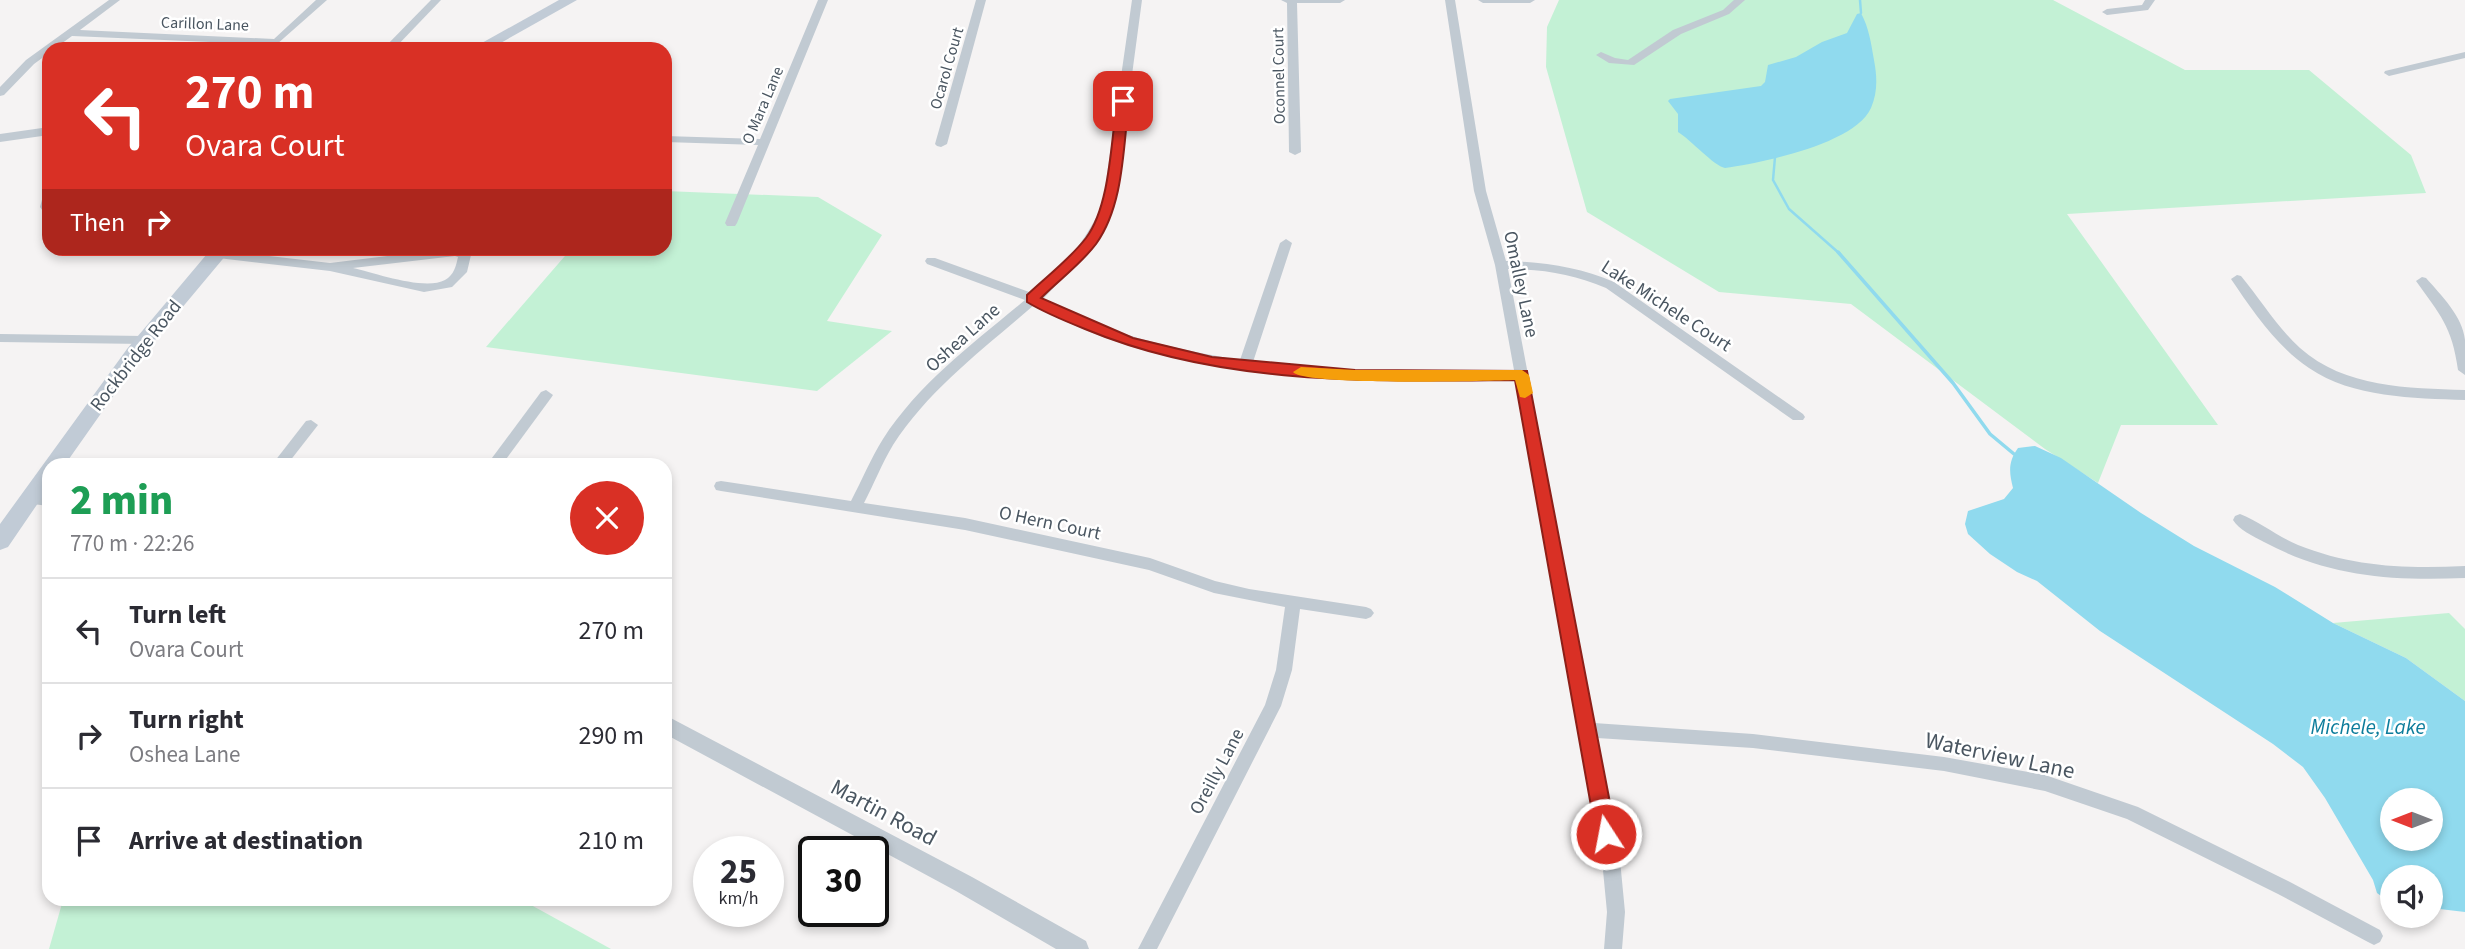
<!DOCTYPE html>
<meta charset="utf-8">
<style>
:root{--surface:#fff;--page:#f7f7f7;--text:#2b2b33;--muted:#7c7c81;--line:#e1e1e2}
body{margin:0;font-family:"Source Sans 3",sans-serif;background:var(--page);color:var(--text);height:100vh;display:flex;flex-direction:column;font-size:26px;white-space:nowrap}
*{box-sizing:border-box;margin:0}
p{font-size:23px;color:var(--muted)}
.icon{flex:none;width:38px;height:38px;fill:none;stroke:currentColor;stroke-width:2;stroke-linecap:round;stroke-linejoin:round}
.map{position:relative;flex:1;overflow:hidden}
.side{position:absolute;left:42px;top:458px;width:630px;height:448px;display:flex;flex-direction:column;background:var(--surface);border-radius:21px;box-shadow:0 4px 10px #0003}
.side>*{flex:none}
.guide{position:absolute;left:42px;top:42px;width:630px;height:214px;border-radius:21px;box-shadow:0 4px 10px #0003;background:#d93025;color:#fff;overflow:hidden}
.needle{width:46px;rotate:270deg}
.controls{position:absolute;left:2380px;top:788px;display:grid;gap:14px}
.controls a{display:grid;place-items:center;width:63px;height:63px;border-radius:50%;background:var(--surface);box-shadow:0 4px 10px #0003;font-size:35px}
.speed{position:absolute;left:693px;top:836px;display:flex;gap:14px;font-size:35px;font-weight:700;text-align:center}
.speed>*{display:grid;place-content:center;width:91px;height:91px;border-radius:50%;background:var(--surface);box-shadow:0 4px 10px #0003;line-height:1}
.speed small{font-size:18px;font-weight:400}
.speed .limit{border:4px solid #111;border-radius:10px;background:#fff;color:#111}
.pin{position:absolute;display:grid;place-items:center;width:60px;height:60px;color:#fff;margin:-30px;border-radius:14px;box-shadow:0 4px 10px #0006}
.me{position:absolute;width:77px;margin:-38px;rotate:349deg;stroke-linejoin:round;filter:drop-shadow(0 0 5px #0008)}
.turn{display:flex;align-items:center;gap:24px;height:147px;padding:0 28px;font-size:32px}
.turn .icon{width:91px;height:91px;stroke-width:2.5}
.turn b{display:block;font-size:49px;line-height:60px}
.then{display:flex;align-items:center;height:66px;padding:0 28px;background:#0003;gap:14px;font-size:26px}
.round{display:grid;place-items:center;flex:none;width:74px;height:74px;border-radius:37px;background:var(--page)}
.headline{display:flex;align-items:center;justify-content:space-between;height:119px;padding:0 28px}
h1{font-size:42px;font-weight:800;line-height:52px;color:#1e9e55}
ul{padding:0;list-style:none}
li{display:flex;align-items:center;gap:21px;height:105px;padding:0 28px;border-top:2px solid var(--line)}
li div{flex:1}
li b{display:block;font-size:26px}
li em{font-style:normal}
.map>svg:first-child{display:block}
.green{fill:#c3f1d5}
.water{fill:#90daee;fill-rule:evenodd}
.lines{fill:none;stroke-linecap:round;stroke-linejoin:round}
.stream-far1{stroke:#90daee;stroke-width:2.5}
.stream{stroke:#90daee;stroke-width:3.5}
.minor{fill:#c1cad2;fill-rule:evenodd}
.tertiary{fill:#c1cad2;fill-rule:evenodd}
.secondary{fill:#c1cbd6;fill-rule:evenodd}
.route{fill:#d93025;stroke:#8d1f18;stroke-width:2}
.slow{fill:#f59e0b}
.labels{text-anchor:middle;stroke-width:5;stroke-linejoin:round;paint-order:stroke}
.far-street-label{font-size:16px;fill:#4a5661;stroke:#fff}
.street-label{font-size:19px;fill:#4a5661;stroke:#fff}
.water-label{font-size:21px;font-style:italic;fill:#0c7c9b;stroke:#fff}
.near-street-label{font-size:23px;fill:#4a5661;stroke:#fff}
</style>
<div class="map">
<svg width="2465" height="949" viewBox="0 0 2465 949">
<rect width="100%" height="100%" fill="#f5f3f3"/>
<g class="green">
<path d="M 1559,0 L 2053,0 L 2185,70 L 2309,70 L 2411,155 L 2426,193 L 2067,214 L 2218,425 L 2121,425 L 2098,483 L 2045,449 L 1851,304 L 1719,292 L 1587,212 L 1546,67 L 1547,27 Z"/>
<path d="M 665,191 L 818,197 L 882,235 L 827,321 L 892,331 L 817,391 L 486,347 L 571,249 L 665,248 Z"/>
<path d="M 2449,613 L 2465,629 L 2465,701 L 2406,658 L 2333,623 Z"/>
<path d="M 63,900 L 522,900 L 611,949 L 49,949 Z"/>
</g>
<g class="water">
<path d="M 1861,13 C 1869,28 1871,43 1874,60 C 1877,76 1878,92 1871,108 C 1855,144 1761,163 1725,168 C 1714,166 1691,140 1678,132 L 1678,114 L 1668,101 L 1670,99 L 1761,86 L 1765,82 L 1768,65 L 1796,57 L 1822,42 L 1847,33 L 1857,14 Z"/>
<path d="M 2035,446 L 2061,458 L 2141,513 L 2194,546 L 2275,587 L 2333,623 L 2406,658 L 2465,701 L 2465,912 L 2431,908 L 2431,877 L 2392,877 L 2392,904 L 2377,893 L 2373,880 L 2325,798 L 2303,767 L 2273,744 L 2100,631 L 2037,581 L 2017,572 L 1990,554 L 1968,534 L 1965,524 L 1968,511 L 2004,499 L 2013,488 C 2009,472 2008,462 2018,448 ZM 2392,800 L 2431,800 L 2431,838 L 2392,838 Z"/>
</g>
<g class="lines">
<g class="stream-far1">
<path d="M 1860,0 L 1861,13"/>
<path d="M 1775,157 L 1773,180 L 1789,209 L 1840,254"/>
</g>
<path class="stream" d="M 1838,252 L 1953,383 L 1990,434 L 2014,454"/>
<g class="minor">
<path d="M 109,0 L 120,0 L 80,30 L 274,39 L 316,0 L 327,0 L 276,45 L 72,36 L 54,49 L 49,49 L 49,53 L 34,64 L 4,95 L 0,96 L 0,87 L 26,60 Z"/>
<path d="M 431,0 L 441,0 L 394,49 L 383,49 Z"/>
<path d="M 818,0 L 828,0 L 737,223 L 735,226 L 727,226 L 725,223 L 758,145 L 665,142 L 665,136 L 760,139 Z"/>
<path d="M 976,0 L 986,0 L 947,144 L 941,147 L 937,146 L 935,144 Z"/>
<path d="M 1132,0 L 1142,0 L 1115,202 L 1106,225 L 1090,249 L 1043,299 C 1104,333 1172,349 1240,360 L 1280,243 L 1286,239 L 1292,243 L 1253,362 L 1357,370 L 1514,370 L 1495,265 L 1474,191 L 1445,0 L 1455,0 L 1486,191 L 1506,261 C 1544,262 1579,267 1614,282 L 1803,414 L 1805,417 L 1803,420 L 1793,420 L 1606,288 C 1574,274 1542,269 1508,269 L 1594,723 L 1753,734 L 1944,757 L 2045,775 L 2138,807 L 2290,882 L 2380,930 L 2383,936 L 2380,942 L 2374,945 L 2368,942 L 2278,894 L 2127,819 L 2045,791 L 1944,771 L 1753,748 L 1597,738 L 1620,860 L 1625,912 L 1622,949 L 1604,949 L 1607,912 L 1602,860 L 1516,380 C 1355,381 1179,387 1034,305 C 984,349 930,388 893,445 C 882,463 874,484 864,503 L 965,518 L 1150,558 L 1215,581 L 1249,589 L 1366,607 L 1371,609 L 1374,613 L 1371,617 L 1366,619 L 1300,609 L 1292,670 L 1281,706 L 1157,949 L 1138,949 L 1265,705 L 1276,670 L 1285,607 L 1214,593 L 1149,570 L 965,530 L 721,491 L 716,490 L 714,486 L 716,482 L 721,481 L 851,501 C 862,480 871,458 883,439 C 920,382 974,343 1025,300 L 927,264 L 925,261 L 927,258 L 935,258 L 1032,293 C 1063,267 1088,240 1103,202 Z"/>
<path d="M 1281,0 L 1345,0 L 1340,3 L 1297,3 L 1301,152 L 1295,155 L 1289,152 L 1287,3 Z"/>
<path d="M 1478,0 L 1535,0 L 1530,3 L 1483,3 Z"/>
<path d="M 1734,0 L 1745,0 L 1729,14 L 1681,34 L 1634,65 L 1609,63 L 1596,55 L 1601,52 L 1615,58 L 1628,60 L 1673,30 L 1723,10 Z"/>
<path d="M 2145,0 L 2155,0 L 2148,10 L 2107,15 L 2102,12 L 2107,9 L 2142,5 Z"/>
<path d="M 2465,52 L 2465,58 L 2389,76 L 2384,73 L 2385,71 Z"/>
<path d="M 49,192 L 49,215 L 45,214 L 40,207 L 43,196 Z"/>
<path d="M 453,248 L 469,252 L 471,255 L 467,272 L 452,287 L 424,292 L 330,271 L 218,258 L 212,254 L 218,250 L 330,263 ZM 455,256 L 458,257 C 456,266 454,275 445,280 C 425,291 375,273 353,268 Z"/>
<path d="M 2237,275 L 2241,276 C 2261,300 2277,327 2300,348 C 2345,388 2408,388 2465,390 L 2465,400 C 2413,398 2353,398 2309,368 C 2277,347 2252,310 2231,279 Z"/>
<path d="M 2422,277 L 2426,278 C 2441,295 2463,317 2465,340 C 2465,352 2465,363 2465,375 L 2458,370 C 2452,326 2440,315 2416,281 Z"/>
<path d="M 0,334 L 144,336 L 150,340 L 144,344 L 0,342 Z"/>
<path d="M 546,390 L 553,395 L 551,398 L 501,466 L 486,466 L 541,392 Z"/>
<path d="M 311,420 L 318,425 L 286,466 L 271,466 L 306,421 Z"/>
<path d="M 2240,514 C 2259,521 2278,537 2298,545 C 2353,567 2407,569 2465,566 L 2465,578 C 2393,581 2329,577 2264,542 C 2253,536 2239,530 2233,520 L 2235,516 Z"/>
</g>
<g class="tertiary">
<path d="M 49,127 L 49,135 L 0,142 L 0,134 Z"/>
<path d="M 30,491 L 49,492 L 49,506 L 24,503 L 21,498 L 24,493 Z"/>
<path d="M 665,715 L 972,877 L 1086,941 L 1089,949 L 1056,949 L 956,891 L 665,734 Z"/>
</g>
<g class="secondary">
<path d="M 559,0 L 577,0 L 490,49 L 471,49 Z"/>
<path d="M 212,248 L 232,248 L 140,358 L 64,466 L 49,466 L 49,487 L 8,547 L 0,550 L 0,524 L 127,349 Z"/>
</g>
</g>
<path class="route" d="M 1123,98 L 1129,101 C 1123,148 1124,205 1096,244 C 1081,264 1059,280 1041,298 L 1133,338 L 1212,357 L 1355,370 L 1527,371 L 1616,834 L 1613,841 L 1606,843 L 1599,841 L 1596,834 L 1515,380 C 1371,381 1221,386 1085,329 C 1065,321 1045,313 1027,302 L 1027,295 C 1046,277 1070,259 1086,238 C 1110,206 1111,142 1117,101 Z"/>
<path class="slow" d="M 1301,367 L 1355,370 L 1522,370 L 1529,375 L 1533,393 L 1525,398 L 1520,397 L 1515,380 C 1485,381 1305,386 1293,372 Z"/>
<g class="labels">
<g class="far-street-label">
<text transform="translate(205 23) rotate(2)" y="6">Carillon Lane</text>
<text transform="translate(946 68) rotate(-74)" y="6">Ocarol Court</text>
<text transform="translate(1278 76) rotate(-91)" y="6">Oconnel Court</text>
<text transform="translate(762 105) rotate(-67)" y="6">O Mara Lane</text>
</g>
<g class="street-label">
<text transform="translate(1522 284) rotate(78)" y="7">Omalley Lane</text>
<text transform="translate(1667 305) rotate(33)" y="7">Lake Michele Court</text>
<text transform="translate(962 337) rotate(-42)" y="7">Oshea Lane</text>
<text transform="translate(135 355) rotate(-52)" y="7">Rockbridge Road</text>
<text transform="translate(1050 522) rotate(12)" y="7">O Hern Court</text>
<text transform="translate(1216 771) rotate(-62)" y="7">Oreilly Lane</text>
</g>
<g class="water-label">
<text x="2368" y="734">Michele, Lake</text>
</g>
<g class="near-street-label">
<text transform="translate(2000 755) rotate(12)" y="8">Waterview Lane</text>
<text transform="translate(884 812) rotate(28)" y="8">Martin Road</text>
</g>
</g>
</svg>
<div class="controls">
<a><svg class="needle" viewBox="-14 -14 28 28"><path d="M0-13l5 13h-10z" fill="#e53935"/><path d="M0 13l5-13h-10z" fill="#7c7c81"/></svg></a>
<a><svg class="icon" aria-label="sound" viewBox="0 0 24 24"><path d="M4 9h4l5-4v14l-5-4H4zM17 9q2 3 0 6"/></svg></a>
</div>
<div class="speed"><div>25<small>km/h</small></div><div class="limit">30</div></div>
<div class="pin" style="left:1123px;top:101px;background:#d93025"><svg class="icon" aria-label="arrive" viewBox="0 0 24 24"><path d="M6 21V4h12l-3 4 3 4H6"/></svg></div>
<svg class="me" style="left:1606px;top:834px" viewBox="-20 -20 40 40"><circle r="17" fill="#d93025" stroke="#fff" stroke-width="3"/><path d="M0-11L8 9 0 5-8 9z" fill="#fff"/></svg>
<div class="guide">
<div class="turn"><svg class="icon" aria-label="left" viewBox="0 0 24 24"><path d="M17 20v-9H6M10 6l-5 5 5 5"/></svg><div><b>270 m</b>Ovara Court</div></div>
<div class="then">Then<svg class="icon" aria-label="right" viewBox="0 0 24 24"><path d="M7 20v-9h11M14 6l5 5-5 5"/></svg></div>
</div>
<section class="side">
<div class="headline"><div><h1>2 min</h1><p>770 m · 22:26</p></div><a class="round" style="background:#d93025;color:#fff"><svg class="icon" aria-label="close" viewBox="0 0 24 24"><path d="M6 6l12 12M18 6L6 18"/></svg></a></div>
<ul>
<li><svg class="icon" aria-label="left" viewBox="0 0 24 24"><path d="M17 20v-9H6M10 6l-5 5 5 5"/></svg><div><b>Turn left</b><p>Ovara Court</p></div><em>270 m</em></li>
<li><svg class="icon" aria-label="right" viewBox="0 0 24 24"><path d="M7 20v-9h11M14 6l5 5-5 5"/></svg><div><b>Turn right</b><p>Oshea Lane</p></div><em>290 m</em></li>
<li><svg class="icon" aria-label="arrive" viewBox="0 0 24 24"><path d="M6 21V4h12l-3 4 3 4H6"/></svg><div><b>Arrive at destination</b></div><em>210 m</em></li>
</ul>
</section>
</div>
